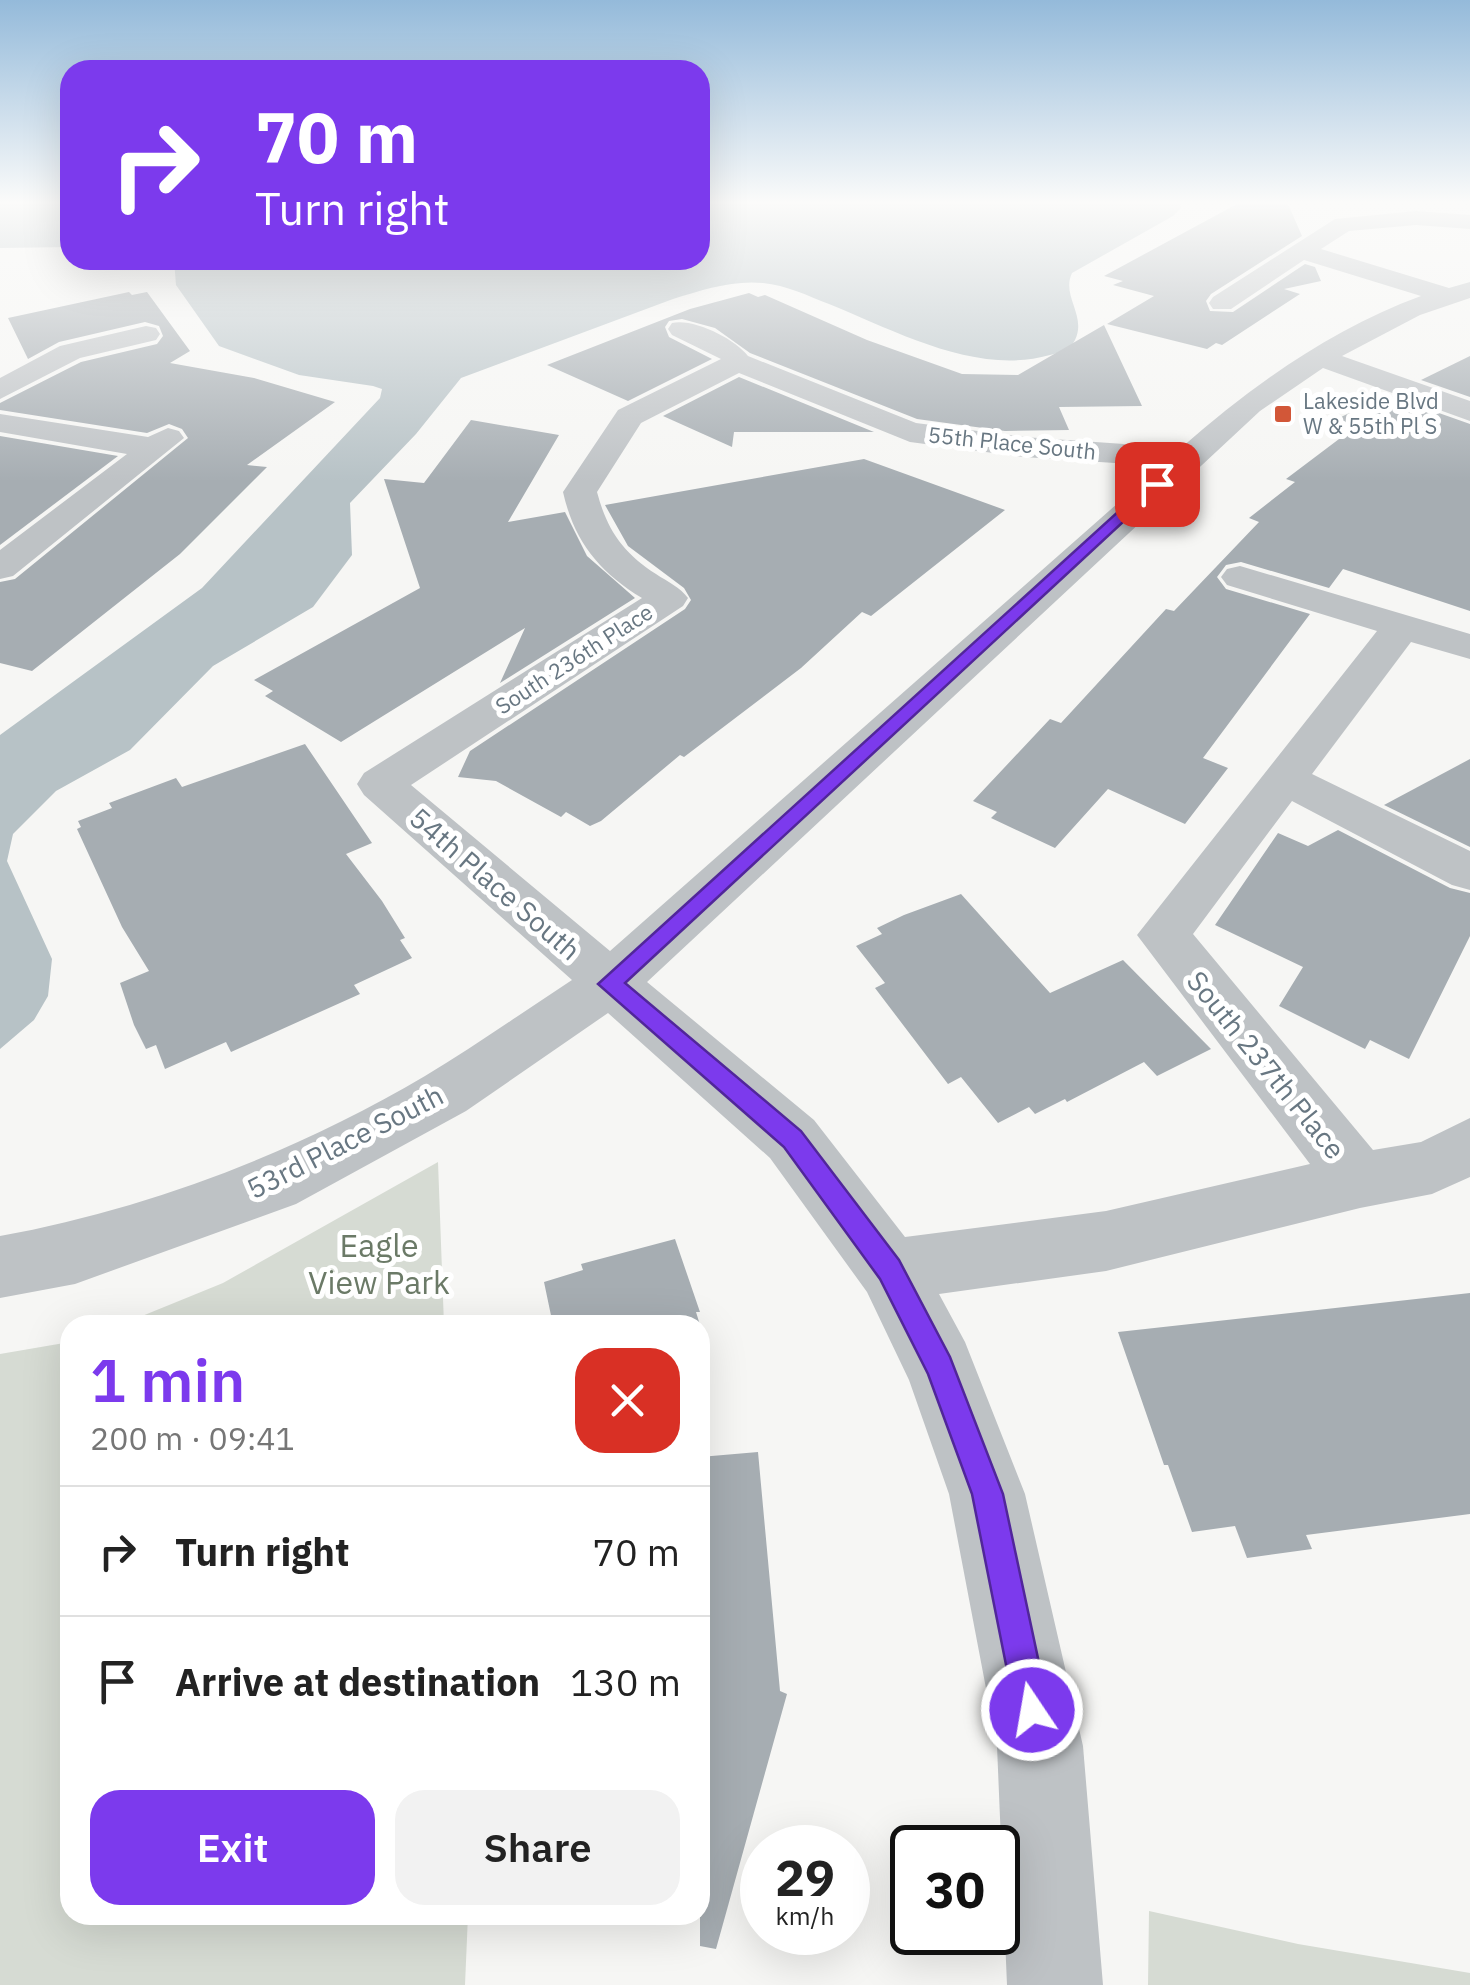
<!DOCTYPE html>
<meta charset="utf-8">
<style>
:root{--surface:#fff;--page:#f2f2f2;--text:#222;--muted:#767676;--line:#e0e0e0;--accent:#7c3aed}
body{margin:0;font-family:"IBM Plex Sans",sans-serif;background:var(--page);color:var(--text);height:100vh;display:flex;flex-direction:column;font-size:38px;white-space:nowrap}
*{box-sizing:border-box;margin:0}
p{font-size:32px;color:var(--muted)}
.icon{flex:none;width:55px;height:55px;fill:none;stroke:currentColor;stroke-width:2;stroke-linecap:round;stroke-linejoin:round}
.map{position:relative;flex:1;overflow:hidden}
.side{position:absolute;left:60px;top:1315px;width:650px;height:610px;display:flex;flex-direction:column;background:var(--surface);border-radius:30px;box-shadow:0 10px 40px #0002}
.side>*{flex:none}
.banner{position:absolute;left:60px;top:60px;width:650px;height:210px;border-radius:30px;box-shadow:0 10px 40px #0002;background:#7c3aed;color:#fff;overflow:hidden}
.speed{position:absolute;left:740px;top:1825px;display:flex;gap:20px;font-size:50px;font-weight:700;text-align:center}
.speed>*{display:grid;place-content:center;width:130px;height:130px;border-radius:50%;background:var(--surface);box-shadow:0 10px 40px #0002;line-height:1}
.speed small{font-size:25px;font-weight:400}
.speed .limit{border:5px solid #111;border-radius:15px;background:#fff;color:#111}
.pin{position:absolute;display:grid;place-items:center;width:85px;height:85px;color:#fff;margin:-42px;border-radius:20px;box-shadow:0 5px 15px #0006}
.me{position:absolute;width:110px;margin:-55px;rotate:348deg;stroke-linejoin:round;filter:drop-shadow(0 0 8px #0008)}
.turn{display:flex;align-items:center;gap:35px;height:210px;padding:0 30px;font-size:45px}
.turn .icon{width:130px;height:130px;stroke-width:2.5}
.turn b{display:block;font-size:70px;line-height:85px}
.round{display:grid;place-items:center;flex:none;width:105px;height:105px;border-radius:30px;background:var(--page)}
.headline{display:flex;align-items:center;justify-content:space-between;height:170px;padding:0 30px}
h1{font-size:60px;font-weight:600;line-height:75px;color:var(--accent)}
.cta{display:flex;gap:20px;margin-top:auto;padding:20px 30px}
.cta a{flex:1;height:115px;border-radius:30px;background:var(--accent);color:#fff;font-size:40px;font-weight:600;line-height:115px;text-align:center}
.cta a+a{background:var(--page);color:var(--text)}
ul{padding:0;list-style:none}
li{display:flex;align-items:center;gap:30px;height:130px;padding:0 30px;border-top:2px solid var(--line)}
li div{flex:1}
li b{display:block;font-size:38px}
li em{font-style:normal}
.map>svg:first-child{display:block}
.green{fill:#d6dbd3}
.water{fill:#b7c2c6}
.building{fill:#a6adb2}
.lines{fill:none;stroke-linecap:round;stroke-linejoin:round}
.minor{fill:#bec2c5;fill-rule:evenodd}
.route{fill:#7c3aed;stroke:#51269a;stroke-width:2.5}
.poi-dot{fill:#d25738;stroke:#fff;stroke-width:4}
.labels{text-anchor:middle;stroke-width:10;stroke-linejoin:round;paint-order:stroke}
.far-poi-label{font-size:22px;fill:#687782;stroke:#fff;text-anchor:start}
.far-street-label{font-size:22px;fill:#687782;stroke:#fff}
.street-label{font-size:28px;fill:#687782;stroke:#fff}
.near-park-label{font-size:32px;fill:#6b7a67;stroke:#fff}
</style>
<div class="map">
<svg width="1470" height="1985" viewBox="0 0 1470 1985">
<rect width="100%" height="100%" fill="#f6f6f4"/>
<g class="green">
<path d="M 438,1162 L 444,1325 L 120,1325 L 223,1283 Z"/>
<path d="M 70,1342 L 70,1915 L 468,1915 L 465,1985 L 0,1985 L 0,1354 Z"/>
<path d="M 1149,1911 L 1298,1944 L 1470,1973 L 1470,1985 L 1148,1985 Z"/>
</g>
<g class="water">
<path d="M 0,204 L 70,204 L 70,247 L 0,248 Z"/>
<path d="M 700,204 L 1180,204 L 1181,208 L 1173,216 L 1072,273 C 1061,296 1087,316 1075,340 C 1070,350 1061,352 1050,355 C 976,376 896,331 829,304 C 808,296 786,285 763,283 C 732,280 702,290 673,299 L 461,378 L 416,434 L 350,503 L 352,555 L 313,607 L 213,666 L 130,750 L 56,791 L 13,834 L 7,861 L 52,959 L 48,996 L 34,1020 L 0,1049 L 0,735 L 202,588 L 380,398 L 382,389 L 373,386 L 299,375 L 219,346 L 176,285 L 174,260 L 700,260 Z"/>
</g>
<g class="building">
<path d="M 1237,204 L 1288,204 L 1302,236 L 1211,294 L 1206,301 L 1210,311 L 1233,312 L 1305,264 L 1315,267 L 1321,281 L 1284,289 L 1300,294 L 1222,345 L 1216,343 L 1207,349 L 1107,324 L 1154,296 L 1113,285 L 1123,281 L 1104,276 Z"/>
<path d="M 129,292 L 132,295 L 147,292 L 190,351 L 170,363 L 254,378 L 335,402 L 247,465 L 267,467 L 180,554 L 32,671 L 0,663 L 0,582 L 15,579 L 188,438 L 182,429 L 169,424 L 147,433 L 0,410 L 0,403 L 81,362 L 157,344 L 163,336 L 159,326 L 145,322 L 59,342 L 28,359 L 8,318 Z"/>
<path d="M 749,293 L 758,297 L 765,295 L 867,340 L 962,374 L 1018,375 L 1104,325 L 1142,406 L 1059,407 L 1069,430 L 1005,431 L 917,419 L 750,353 L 715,328 L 682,319 L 669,321 L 665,327 L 669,337 L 712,359 L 628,401 L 547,365 L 690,309 Z"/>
<path d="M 1470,356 L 1470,397 L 1421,380 Z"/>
<path d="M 739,377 L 874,432 L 734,432 L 732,447 L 663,416 Z"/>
<path d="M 1388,395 L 1470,424 L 1470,611 L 1343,569 L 1329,588 L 1241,562 L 1226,565 L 1217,577 L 1226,589 L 1310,614 L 1203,758 L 1228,768 L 1185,824 L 1108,789 L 1055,848 L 991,818 L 997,812 L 973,801 L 1050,719 L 1061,723 L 1166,609 L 1174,611 L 1259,522 L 1249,518 L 1295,482 L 1286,479 L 1347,433 L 1326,424 Z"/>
<path d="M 471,420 L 559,435 L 508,522 L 565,512 L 587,556 L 635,598 L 500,683 L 525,628 L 341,742 L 265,696 L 273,691 L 254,680 L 420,588 L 384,479 L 424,483 Z"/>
<path d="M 0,436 L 118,456 L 0,545 Z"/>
<path d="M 864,459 L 1005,510 L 871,616 L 862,612 L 801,668 L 684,757 L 680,755 L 601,821 L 590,826 L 566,812 L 561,817 L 496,781 L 458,777 L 470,751 L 685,609 L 691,600 L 684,588 L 628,546 L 605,505 Z"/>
<path d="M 305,744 L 372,843 L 346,854 L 382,901 L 405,938 L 400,940 L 412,958 L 354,985 L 360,994 L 231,1052 L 226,1042 L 165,1069 L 156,1045 L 146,1049 L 134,1025 L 120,983 L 149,971 L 122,927 L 77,829 L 81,827 L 78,821 L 112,808 L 109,803 L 176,778 L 182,787 Z"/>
<path d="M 1470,759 L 1470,847 L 1384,805 Z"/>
<path d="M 1338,830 L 1450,888 L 1470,893 L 1470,936 L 1409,1059 L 1370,1040 L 1365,1049 L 1279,1006 L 1303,967 L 1215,925 L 1278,833 L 1308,846 Z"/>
<path d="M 961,894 L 1050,993 L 1123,960 L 1211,1049 L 1157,1076 L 1144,1062 L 1067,1102 L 1065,1099 L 1035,1114 L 1029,1107 L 998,1123 L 961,1077 L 948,1084 L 875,988 L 885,983 L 856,946 L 882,934 L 877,928 L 904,915 Z"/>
<path d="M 675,1239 L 700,1312 L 696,1312 L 700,1325 L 553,1325 L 544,1282 L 583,1270 L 581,1264 Z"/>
<path d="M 1470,1293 L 1470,1514 L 1306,1535 L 1312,1549 L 1247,1558 L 1235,1526 L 1192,1532 L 1168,1465 L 1164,1465 L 1118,1332 Z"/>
<path d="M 758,1452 L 780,1691 L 787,1694 L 716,1949 L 700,1946 L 700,1457 Z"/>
</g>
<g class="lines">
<g class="minor">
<path d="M 1416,211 L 1470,215 L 1470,229 L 1416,225 L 1349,231 L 1321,249 L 1449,288 L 1470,282 L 1470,298 L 1420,315 L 1342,356 L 1470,401 L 1470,421 L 1323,368 L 1260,411 L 647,982 L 814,1120 L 905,1237 L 1106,1211 L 1310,1164 L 1137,935 L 1377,631 L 1227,585 L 1221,577 L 1227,569 L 1240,566 L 1470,634 L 1470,659 L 1411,642 L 1312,774 L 1470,851 L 1470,890 L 1452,885 L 1292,801 L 1193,934 L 1373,1150 L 1421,1142 L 1470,1118 L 1470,1177 L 1432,1194 L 1360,1208 L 1106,1271 L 939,1294 L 965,1342 L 1025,1494 L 1083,1746 L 1103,1985 L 1007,1985 L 997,1746 L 949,1494 L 909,1380 L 867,1292 L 770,1158 L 608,1013 L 466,1111 L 296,1204 L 274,1212 L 75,1284 L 0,1298 L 0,1236 C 149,1209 294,1153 425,1076 C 475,1046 523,1012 572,980 L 364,795 L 357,784 L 364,773 L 642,598 C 599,572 574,541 563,492 L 618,410 L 721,359 L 672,335 L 668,329 L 672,323 C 694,318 735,339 748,356 L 916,423 L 1024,437 L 1181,448 C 1253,385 1331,329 1421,296 L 1304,260 L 1231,309 L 1213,309 L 1209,303 L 1213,297 L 1335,219 ZM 739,373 L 910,442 L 1024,457 L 1160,466 L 610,951 L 411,785 L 683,606 L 688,598 C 680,587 668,582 656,574 C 623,553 607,530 597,492 L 641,423 Z"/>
<path d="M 146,326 L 156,328 L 160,334 L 156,340 L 80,358 L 0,399 L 0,378 L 60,346 Z"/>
<path d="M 0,414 L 148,437 L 168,428 L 179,431 L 184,438 L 13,576 L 0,579 L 0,550 L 127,454 L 0,432 Z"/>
</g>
</g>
<linearGradient id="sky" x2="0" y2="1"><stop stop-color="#94bada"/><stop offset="0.42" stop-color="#fbfbfa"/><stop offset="1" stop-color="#fbfbfa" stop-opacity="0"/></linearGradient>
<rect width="1470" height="482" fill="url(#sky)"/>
<path class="route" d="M 1152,481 L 1164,484 L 625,983 L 801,1131 L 899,1260 L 950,1357 L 1003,1494 L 1049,1710 L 1044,1722 L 1032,1727 L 1020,1722 L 1015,1710 L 972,1494 L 928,1374 L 880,1279 L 784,1147 L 598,984 Z"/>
<rect class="poi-dot" x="1273" y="404" width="20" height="20" rx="5"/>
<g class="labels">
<g class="far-poi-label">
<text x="1303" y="409">Lakeside Blvd<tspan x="1303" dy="25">W &amp; 55th Pl S</tspan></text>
</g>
<g class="far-street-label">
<text transform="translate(1012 443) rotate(6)" y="8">55th Place South</text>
<text transform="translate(574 659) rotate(-33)" y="8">South 236th Place</text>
</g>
<g class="street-label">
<text transform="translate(495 884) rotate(41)" y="10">54th Place South</text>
<text transform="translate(1266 1065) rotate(51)" y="10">South 237th Place</text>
<text transform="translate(345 1142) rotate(-27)" y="10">53rd Place South</text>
</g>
<g class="near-park-label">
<text x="379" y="1257">Eagle<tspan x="379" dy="37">View Park</tspan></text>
</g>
</g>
</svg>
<div class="speed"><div>29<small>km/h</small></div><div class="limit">30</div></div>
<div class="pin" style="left:1157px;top:484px;background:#d93025"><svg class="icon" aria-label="arrive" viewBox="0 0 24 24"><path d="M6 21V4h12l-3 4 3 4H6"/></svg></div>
<svg class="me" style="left:1032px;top:1710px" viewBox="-20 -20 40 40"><circle r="17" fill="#7c3aed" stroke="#fff" stroke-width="3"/><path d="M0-11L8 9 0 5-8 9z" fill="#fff"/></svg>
<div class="banner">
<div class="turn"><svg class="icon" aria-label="right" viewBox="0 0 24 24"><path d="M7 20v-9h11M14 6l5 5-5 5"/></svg><div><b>70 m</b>Turn right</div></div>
</div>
<section class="side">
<div class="headline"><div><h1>1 min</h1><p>200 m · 09:41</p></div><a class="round" style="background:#d93025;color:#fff"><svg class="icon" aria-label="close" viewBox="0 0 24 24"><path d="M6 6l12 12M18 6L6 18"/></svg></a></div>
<ul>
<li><svg class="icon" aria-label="right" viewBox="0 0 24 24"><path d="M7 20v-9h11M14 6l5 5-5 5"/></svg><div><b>Turn right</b></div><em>70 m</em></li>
<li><svg class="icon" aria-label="arrive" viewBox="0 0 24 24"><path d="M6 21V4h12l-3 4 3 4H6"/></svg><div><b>Arrive at destination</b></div><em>130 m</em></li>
</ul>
<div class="cta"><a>Exit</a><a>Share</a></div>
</section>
</div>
